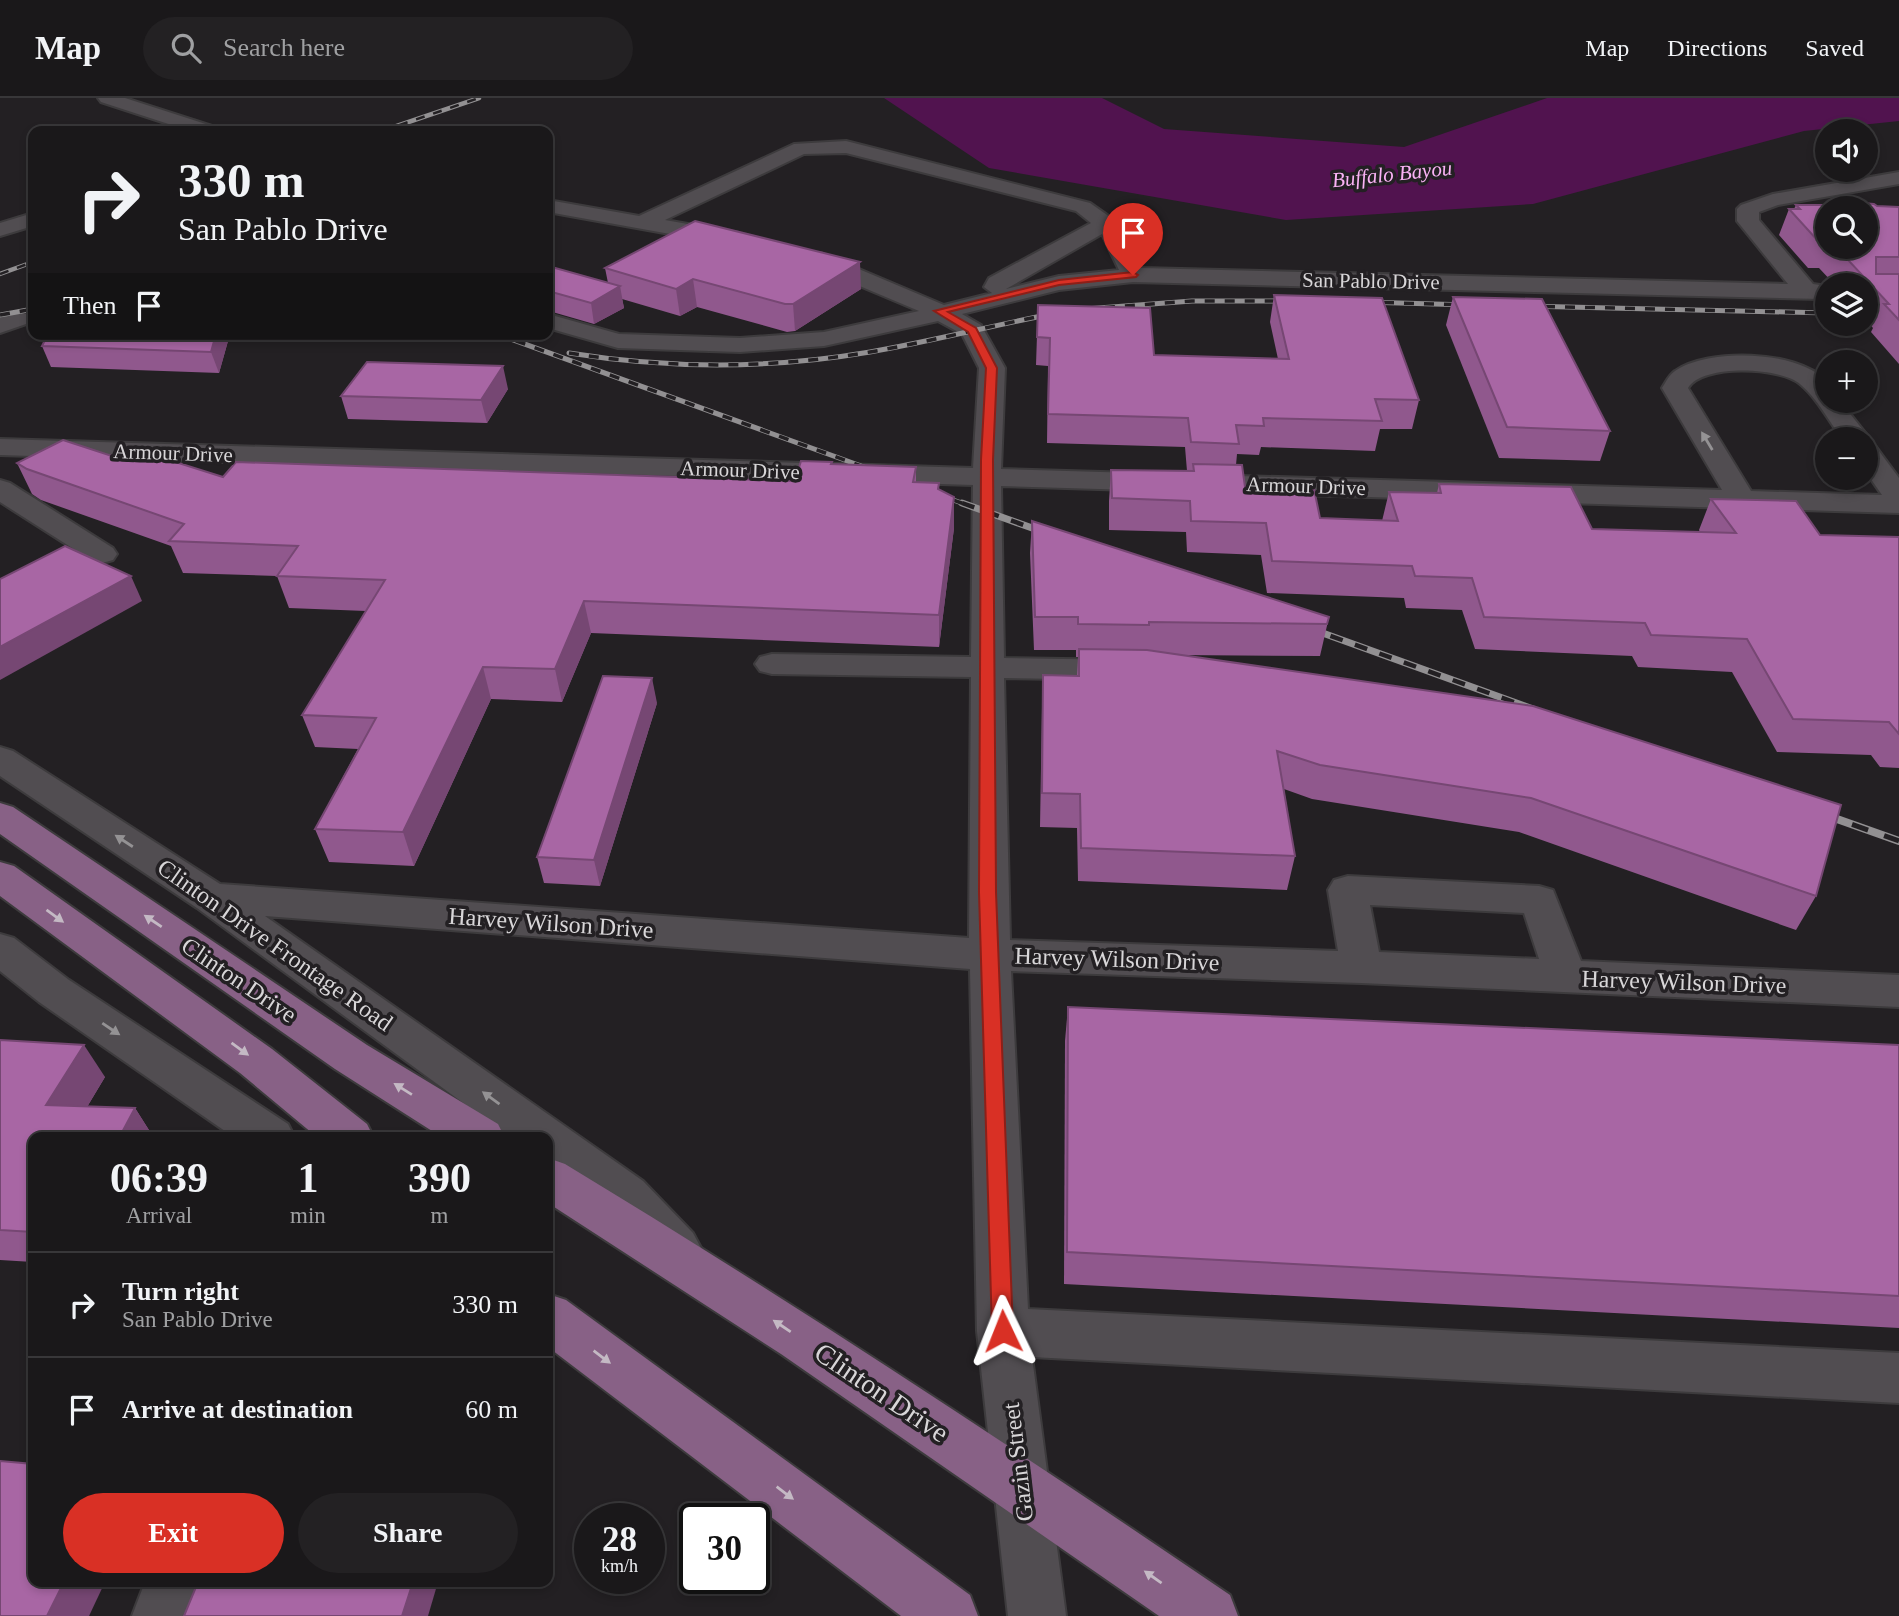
<!DOCTYPE html>
<meta charset="utf-8">
<style>
:root{--surface:#1a181a;--page:#232123;--text:#f1f3f6;--muted:#9fa0a2;--line:#383739;--accent:#d93025}
body{margin:0;font-family:"Times New Roman",serif;background:var(--page);color:var(--text);height:100vh;display:flex;flex-direction:column;font-size:26px;white-space:nowrap}
*{box-sizing:border-box;margin:0}
p{font-size:23px;color:var(--muted)}
.icon{flex:none;width:38px;height:38px;fill:none;stroke:currentColor;stroke-width:2;stroke-linecap:round;stroke-linejoin:round}
.map{position:relative;flex:1;overflow:hidden}
.panel{position:absolute;left:28px;top:1034px;width:525px;height:455px;display:flex;flex-direction:column;background:var(--surface);border-radius:14px;box-shadow:0 4px 10px #0003,0 0 0 2px var(--line)}
.panel>*{flex:none}
.hud{position:absolute;left:28px;top:28px;width:525px;height:214px;border-radius:14px;box-shadow:0 4px 10px #0003,0 0 0 2px var(--line);background:#1a181a;color:var(--text);overflow:hidden}
.tools{position:absolute;left:1815px;top:21px;display:grid;gap:14px}
.tools a{display:grid;place-items:center;width:63px;height:63px;border-radius:50%;background:var(--surface);box-shadow:0 4px 10px #0003,0 0 0 2px var(--line);font-size:35px}
.speed{position:absolute;left:574px;top:1405px;display:flex;gap:14px;font-size:35px;font-weight:700;text-align:center}
.speed>*{display:grid;place-content:center;width:91px;height:91px;border-radius:50%;background:var(--surface);box-shadow:0 4px 10px #0003,0 0 0 2px var(--line);line-height:1}
.speed small{font-size:18px;font-weight:400}
.speed .limit{border:4px solid #111;border-radius:10px;background:#fff;color:#111}
.pin{position:absolute;display:grid;place-items:center;width:60px;height:60px;color:#fff;margin:-72px -30px;border-radius:50% 50% 50% 0;rotate:-45deg;box-shadow:0 0 7px #0007}
.pin .icon{rotate:45deg}
.me{position:absolute;width:77px;margin:-38px;rotate:358deg;stroke-linejoin:round;filter:drop-shadow(0 0 5px #0008)}
.turn{display:flex;align-items:center;gap:24px;height:147px;padding:0 35px;font-size:32px}
.turn .icon{width:91px;height:91px;stroke-width:2.5}
.turn b{display:block;font-size:49px;line-height:60px}
.then{display:flex;align-items:center;height:66px;padding:0 35px;background:#0003;gap:14px;font-size:26px}
.eta{display:flex;justify-content:space-evenly;align-items:center;height:119px;text-align:center}
.eta b{font-size:42px;font-weight:800;line-height:49px}
.primary-button{display:flex;gap:14px;margin-top:auto;padding:14px 35px}
.primary-button a{flex:1;height:80px;border-radius:42px;background:var(--accent);color:#fff;font-size:28px;font-weight:800;line-height:80px;text-align:center}
.primary-button a+a{background:var(--page);color:var(--text)}
ul{padding:0;list-style:none}
li{display:flex;align-items:center;gap:21px;height:105px;padding:0 35px;border-top:2px solid var(--line)}
li div{flex:1}
li b{display:block;font-size:26px}
li em{font-style:normal}
header{display:flex;align-items:center;gap:42px;box-sizing:border-box;height:98px;padding:0 35px;background:var(--surface);border-bottom:2px solid var(--line)}
header strong{font-size:33px}
nav{display:flex;gap:38px;margin-inline-start:auto;font-size:24px}
.search{width:490px;height:63px;background:var(--page);display:flex;align-items:center;gap:18px;box-sizing:border-box;padding:0 24px;border-radius:38px;color:var(--muted);font-size:26px}
.map>svg:first-child{display:block}
.water{fill:#51134f}
.lines{fill:none;stroke-linecap:round;stroke-linejoin:round}
.minor-casing{stroke:#3d3b3d;stroke-width:4}
.major-casing{stroke:#3d3b3d;stroke-width:4}
.minor{fill:#514d51;fill-rule:evenodd}
.major{fill:#886186;fill-rule:evenodd}
.rail-far3-casing{stroke:#929092;stroke-width:4.5}
.rail-far2-casing{stroke:#929092;stroke-width:5}
.rail-far1-casing{stroke:#929092;stroke-width:7}
.rail-casing{stroke:#929092;stroke-width:8}
.rail-far3{stroke:#232023;stroke-width:2.5;stroke-dasharray:9;stroke-linecap:butt}
.rail-far2{stroke:#232023;stroke-width:3.5;stroke-dasharray:10;stroke-linecap:butt}
.rail-far1{stroke:#232023;stroke-width:4.5;stroke-dasharray:13;stroke-linecap:butt}
.rail{stroke:#232023;stroke-width:5;stroke-dasharray:17;stroke-linecap:butt}
.wall{fill:#90588d;fill-rule:evenodd}
.shaded-wall{fill:#764773}
.building{fill:#a866a4;stroke:#764773;stroke-width:2}
.oneway{fill:#949294}
.oneway2{fill:#c4b9c4}
.route{fill:#d93025;stroke:#8d1f18;stroke-width:2}
.labels{text-anchor:middle;stroke-width:7;stroke-linejoin:round;paint-order:stroke}
.far-water-label{font-size:21px;font-style:italic;fill:#fab2f5;stroke:#232023}
.far-street-label{font-size:21px;fill:#d8d6d8;stroke:#232023}
.street-label{font-size:24px;fill:#d8d6d8;stroke:#232023}
.near-street-label{font-size:28px;fill:#d8d6d8;stroke:#232023}
</style>
<header>
<strong>Map</strong>
<div class="search"><svg class="icon" aria-label="search" viewBox="0 0 24 24"><circle cx="10" cy="10" r="6"/><path d="M15 15l6 6"/></svg>Search here</div>
<nav><a>Map</a><a>Directions</a><a>Saved</a></nav>
</header>
<div class="map">
<svg width="1899" height="1518" viewBox="0 0 1899 1518">
<rect width="100%" height="100%" fill="#232023"/>
<path class="water" d="M 884,0 L 1102,0 L 1164,31 L 1404,49 L 1547,0 L 1899,0 L 1899,23 L 1804,33 L 1533,106 L 1286,122 L 989,70 Z"/>
<g class="lines">
<g class="minor-casing">
<g id="minor">
<path d="M 98,0 L 125,0 L 215,29 L 217,33 L 190,33 L 101,4 Z"/>
<path d="M 846,43 L 1090,105 L 1117,124 L 1141,170 L 1788,186 L 1737,123 L 1737,111 L 1741,107 L 1773,96 L 1899,74 L 1899,86 L 1778,107 L 1759,114 L 1759,122 L 1813,186 L 1827,188 L 1827,200 L 1821,201 L 1133,184 L 1059,192 L 962,216 L 981,227 L 1005,270 L 1001,371 L 1722,392 L 1662,290 C 1666,284 1669,277 1675,273 C 1707,250 1797,252 1825,282 L 1827,303 L 1840,303 L 1870,341 L 1866,347 L 1866,341 L 1842,341 C 1829,323 1817,300 1800,286 C 1780,269 1702,266 1688,290 L 1751,393 L 1882,397 L 1866,374 L 1866,347 L 1876,349 L 1899,380 L 1899,415 L 1001,388 L 1004,560 L 1128,562 L 1140,565 L 1145,572 L 1140,579 L 1128,582 L 1004,580 L 1010,842 L 1338,853 L 1328,792 L 1334,782 L 1348,778 L 1539,788 L 1553,792 L 1581,863 L 1899,877 L 1899,909 L 1361,885 L 1011,873 L 1028,1211 L 1899,1255 L 1899,1305 L 1032,1259 L 1066,1518 L 1008,1518 L 977,1233 L 970,871 L 265,818 L 643,1083 L 693,1135 L 701,1150 L 693,1165 L 676,1172 L 659,1165 L 609,1111 L 548,1066 L 548,1040 L 511,1040 L 197,810 L 0,678 L 0,649 L 13,653 L 220,786 L 969,840 L 971,579 L 772,576 L 760,573 L 755,566 L 760,559 L 772,556 L 971,559 L 973,387 L 0,357 L 0,341 L 973,370 L 979,270 L 962,236 L 938,223 L 824,248 L 740,254 L 618,250 L 548,230 L 548,216 L 619,236 L 740,240 L 824,234 L 919,213 L 805,165 L 802,160 L 805,155 L 821,155 L 944,207 L 992,195 L 984,189 L 989,180 L 1091,125 L 1076,113 L 846,55 L 804,56 L 665,122 L 739,135 L 742,140 L 739,145 L 731,147 L 548,114 L 548,102 L 639,118 L 794,46 ZM 1102,136 L 1119,172 L 1059,178 L 1006,191 ZM 1370,807 L 1524,815 L 1539,861 L 1379,854 Z"/>
<path d="M 33,115 L 33,128 L 0,138 L 0,125 Z"/>
<path d="M 18,214 L 26,216 L 30,221 L 26,226 L 0,235 L 0,220 Z"/>
<path d="M 0,382 L 10,385 L 113,450 L 117,456 L 113,462 L 102,465 L 91,462 L 0,404 Z"/>
<path d="M 0,836 L 14,840 L 69,882 L 288,1026 L 295,1040 L 235,1040 L 39,904 L 0,873 Z"/>
<path d="M 145,1484 L 203,1484 L 190,1518 L 132,1518 Z"/>
</g>
</g>
<g class="major-casing">
<g id="major">
<path d="M 0,705 L 13,709 L 367,947 L 498,1026 L 505,1040 L 443,1040 L 335,971 L 0,736 Z"/>
<path d="M 0,764 L 14,768 L 272,951 L 367,1026 L 374,1040 L 318,1040 L 240,975 L 0,798 Z"/>
<path d="M 548,1060 L 565,1066 C 791,1203 1011,1348 1230,1497 L 1238,1518 L 1159,1518 L 781,1256 L 548,1105 Z"/>
<path d="M 548,1196 L 566,1202 L 970,1497 L 978,1518 L 901,1518 L 548,1249 Z"/>
</g>
</g>
<use href="#minor" class="minor"/>
<use href="#major" class="major"/>
<g class="rail-far3-casing">
<g id="rail-far3">
<path d="M 382,33 L 479,0"/>
<path d="M 0,176 L 33,164"/>
</g>
</g>
<g class="rail-far2-casing">
<g id="rail-far2">
<path d="M 1364,204 L 1469,207"/>
<path d="M 1525,208 L 1827,215"/>
<path d="M 1085,211 L 1192,203 L 1291,203"/>
<path d="M 0,217 L 33,211"/>
<path d="M 497,236 L 875,373"/>
<path d="M 569,255 C 669,271 770,271 870,254 C 933,243 994,227 1057,215"/>
<path d="M 934,395 L 967,407"/>
</g>
</g>
<g class="rail-far1-casing">
<g id="rail-far1">
<path d="M 962,405 L 1049,436"/>
<path d="M 1306,529 L 1533,611"/>
</g>
</g>
<g class="rail-casing">
<path id="rail" d="M 1820,715 L 1899,743"/>
</g>
<use href="#rail-far3" class="rail-far3"/>
<use href="#rail-far2" class="rail-far2"/>
<use href="#rail-far1" class="rail-far1"/>
<use href="#rail" class="rail"/>
</g>
<g class="wall">
<path d="M 1861,105 L 1877,108 L 1899,109 L 1899,266 L 1871,234 L 1873,230 L 1866,222 L 1866,187 L 1835,187 L 1819,170 L 1808,170 L 1779,137 L 1789,111 L 1794,111 L 1796,107 L 1838,107 ZM 1827,110 L 1866,149 L 1827,149 Z"/>
<path d="M 548,168 L 608,185 L 605,170 L 861,191 L 795,233 L 787,234 L 697,209 L 680,218 L 622,201 L 624,210 L 594,226 L 549,213 L 548,215 Z"/>
<path d="M 1274,197 L 1419,302 L 1412,331 L 1380,331 L 1375,353 L 1261,349 L 1259,357 L 1237,356 L 1236,367 L 1245,389 L 1320,420 L 1382,423 L 1389,394 L 1437,395 L 1439,386 L 1592,431 L 1700,434 L 1699,432 L 1711,401 L 1820,437 L 1899,439 L 1899,670 L 1880,669 L 1871,657 L 1777,654 L 1732,574 L 1638,569 L 1632,558 L 1475,551 L 1462,512 L 1406,510 L 1404,500 L 1267,495 L 1261,457 L 1187,454 L 1186,434 L 1109,432 L 1109,403 L 1111,372 L 1187,373 L 1185,349 L 1047,345 L 1048,268 L 1036,267 L 1038,207 L 1154,257 L 1278,261 L 1270,224 Z"/>
<path d="M 1453,199 L 1610,333 L 1600,363 L 1499,360 L 1446,227 Z"/>
<path d="M 230,236 L 219,275 L 51,269 L 42,248 Z"/>
<path d="M 508,291 L 487,325 L 348,321 L 341,298 Z"/>
<path d="M 127,363 L 223,379 L 795,383 L 832,366 L 916,369 L 916,384 L 939,392 L 954,430 L 939,549 L 591,535 L 562,604 L 491,601 L 414,768 L 329,764 L 315,731 L 358,651 L 315,649 L 302,617 L 366,513 L 289,510 L 277,478 L 183,475 L 171,448 L 41,402 L 32,396 L 17,365 Z"/>
<path d="M 1032,423 L 1329,519 L 1320,558 L 1177,557 L 1816,798 L 1796,832 L 1519,734 L 1312,701 L 1284,691 L 1295,758 L 1287,792 L 1078,783 L 1077,730 L 1040,729 L 1042,610 L 1043,577 L 1077,578 L 1078,559 L 1076,559 L 1076,552 L 1034,552 L 1030,455 Z"/>
<path d="M 657,605 L 600,788 L 544,785 L 537,759 Z"/>
<path d="M 1068,909 L 1899,947 L 1899,1230 L 1064,1186 L 1065,943 Z"/>
<path d="M 0,942 L 105,979 L 87,1009 L 135,1010 L 154,1040 L 33,1040 L 33,1164 L 0,1162 Z"/>
</g>
<g class="shaded-wall">
<path d="M 860,164 L 861,191 L 795,233 L 793,206 Z"/>
<path d="M 693,181 L 697,209 L 680,218 L 676,191 Z"/>
<path d="M 620,188 L 624,210 L 594,226 L 591,205 Z"/>
<path d="M 216,236 L 230,236 L 219,275 L 211,254 Z"/>
<path d="M 503,268 L 508,291 L 487,325 L 481,302 Z"/>
<path d="M 954,399 L 954,430 L 939,549 L 939,517 Z"/>
<path d="M 131,478 L 142,503 L 0,582 L 0,549 Z"/>
<path d="M 584,503 L 591,535 L 562,604 L 555,571 Z"/>
<path d="M 483,569 L 491,601 L 414,768 L 403,734 Z"/>
<path d="M 652,580 L 657,605 L 600,788 L 594,762 Z"/>
<path d="M 84,947 L 105,979 L 69,1039 L 46,1007 Z"/>
<path d="M 135,1010 L 154,1040 L 119,1040 Z"/>
<path d="M 64,1484 L 105,1484 L 89,1518 L 47,1518 Z"/>
<path d="M 413,1484 L 438,1484 L 428,1518 L 402,1518 Z"/>
</g>
<g class="building">
<path d="M 1840,101 L 1861,101 L 1861,105 L 1874,106 L 1877,108 L 1899,109 L 1899,159 L 1876,159 L 1876,176 L 1899,176 L 1899,222 L 1884,206 L 1889,206 L 1836,149 L 1866,149 L 1866,110 L 1827,110 L 1827,143 L 1818,143 L 1789,111 L 1800,111 L 1796,107 L 1838,107 Z"/>
<path d="M 695,123 L 860,164 L 793,206 L 785,206 L 693,181 L 676,191 L 605,170 Z"/>
<path d="M 548,168 L 620,188 L 591,205 L 548,193 Z"/>
<path d="M 1274,197 L 1382,200 L 1419,302 L 1375,301 L 1382,323 L 1263,320 L 1264,328 L 1236,327 L 1239,346 L 1191,344 L 1188,320 L 1048,316 L 1050,240 L 1037,239 L 1038,207 L 1150,210 L 1154,257 L 1289,261 Z"/>
<path d="M 1453,199 L 1542,201 L 1610,333 L 1507,329 Z"/>
<path d="M 48,236 L 216,236 L 211,254 L 42,248 Z"/>
<path d="M 367,264 L 503,268 L 481,302 L 341,298 Z"/>
<path d="M 63,342 L 127,363 L 144,354 L 223,379 L 236,364 L 795,383 L 801,363 L 832,364 L 831,366 L 916,369 L 913,384 L 939,385 L 938,391 L 954,399 L 939,517 L 584,503 L 555,571 L 483,569 L 403,734 L 315,731 L 376,620 L 302,617 L 385,482 L 277,478 L 298,448 L 169,443 L 184,426 L 27,371 L 17,365 Z"/>
<path d="M 1193,366 L 1242,367 L 1245,389 L 1314,391 L 1320,420 L 1398,423 L 1389,394 L 1441,395 L 1439,386 L 1571,389 L 1592,431 L 1736,435 L 1711,401 L 1796,403 L 1820,437 L 1899,439 L 1899,636 L 1889,624 L 1793,621 L 1747,541 L 1651,537 L 1645,525 L 1484,519 L 1472,480 L 1415,478 L 1412,468 L 1272,463 L 1266,425 L 1191,423 L 1190,403 L 1112,400 L 1111,372 L 1194,373 Z"/>
<path d="M 1032,423 L 1329,519 L 1327,526 L 1149,524 L 1149,527 L 1078,526 L 1078,519 L 1035,519 Z"/>
<path d="M 65,448 L 131,478 L 0,549 L 0,481 Z"/>
<path d="M 1079,551 L 1147,552 L 1533,608 L 1841,707 L 1816,798 L 1531,700 L 1320,667 L 1277,653 L 1295,758 L 1081,750 L 1080,696 L 1042,695 L 1043,577 L 1079,578 Z"/>
<path d="M 603,578 L 652,580 L 594,762 L 537,759 Z"/>
<path d="M 1068,909 L 1899,947 L 1899,1198 L 1067,1154 Z"/>
<path d="M 0,942 L 84,947 L 46,1007 L 135,1010 L 119,1040 L 33,1040 L 33,1134 L 0,1132 Z"/>
<path d="M 0,1363 L 33,1366 L 33,1484 L 64,1484 L 47,1518 L 0,1518 Z"/>
<path d="M 198,1484 L 413,1484 L 402,1518 L 184,1518 Z"/>
</g>
<defs><path id="oneway-solid" d="M-6-.8H1V-3.2L6.5 0L1 3.2V.8H-6Z" transform="scale(1.75)"/></defs>
<g class="oneway">
<use href="#oneway-solid" transform="translate(1707 343) rotate(-121)"/>
<use href="#oneway-solid" transform="translate(124 743) rotate(-147)"/>
<use href="#oneway-solid" transform="translate(111 931) rotate(34)"/>
<use href="#oneway-solid" transform="translate(491 1000) rotate(-144)"/>
</g>
<g class="oneway2">
<use href="#oneway-solid" transform="translate(55 818) rotate(36)"/>
<use href="#oneway-solid" transform="translate(153 823) rotate(-146)"/>
<use href="#oneway-solid" transform="translate(240 951) rotate(36)"/>
<use href="#oneway-solid" transform="translate(403 991) rotate(-148)"/>
<use href="#oneway-solid" transform="translate(782 1228) rotate(-146)"/>
<use href="#oneway-solid" transform="translate(602 1259) rotate(37)"/>
<use href="#oneway-solid" transform="translate(785 1395) rotate(37)"/>
<use href="#oneway-solid" transform="translate(1153 1479) rotate(-145)"/>
</g>
<path class="route" d="M 1133,174 L 1138,177 L 1136,179 L 1059,187 L 948,214 L 976,230 L 997,270 L 993,362 L 996,794 L 1013,1233 L 1010,1240 L 1003,1243 L 995,1240 L 992,1233 L 979,794 L 981,362 L 986,270 L 968,234 L 934,213 L 1059,182 Z"/>
<g class="labels">
<g class="far-water-label">
<text transform="translate(1392 76) rotate(-6)" y="7">Buffalo Bayou</text>
</g>
<g class="far-street-label">
<text transform="translate(1371 183) rotate(1)" y="7">San Pablo Drive</text>
<text transform="translate(173 355) rotate(2)" y="7">Armour Drive</text>
<text transform="translate(740 372) rotate(2)" y="7">Armour Drive</text>
<text transform="translate(1306 388) rotate(2)" y="7">Armour Drive</text>
</g>
<g class="street-label">
<text transform="translate(551 825) rotate(4)" y="8">Harvey Wilson Drive</text>
<text transform="translate(275 847) rotate(35)" y="8">Clinton Drive Frontage Road</text>
<text transform="translate(1117 861) rotate(2)" y="8">Harvey Wilson Drive</text>
<text transform="translate(239 882) rotate(34)" y="8">Clinton Drive</text>
<text transform="translate(1684 884) rotate(2)" y="8">Harvey Wilson Drive</text>
<text transform="translate(1018 1364) rotate(-97)" y="8">Gazin Street</text>
</g>
<g class="near-street-label">
<text transform="translate(882 1294) rotate(34)" y="10">Clinton Drive</text>
</g>
</g>
</svg>
<div class="tools">
<a><svg class="icon" aria-label="sound" viewBox="0 0 24 24"><path d="M4 9h4l5-4v14l-5-4H4zM17 9q2 3 0 6"/></svg></a>
<a><svg class="icon" aria-label="search" viewBox="0 0 24 24"><circle cx="10" cy="10" r="6"/><path d="M15 15l6 6"/></svg></a>
<a><svg class="icon" aria-label="layers" viewBox="0 0 24 24"><path d="M12 4l9 5-9 5-9-5zM3 14l9 5 9-5"/></svg></a>
<a>+</a>
<a>−</a>
</div>
<div class="speed"><div>28<small>km/h</small></div><div class="limit">30</div></div>
<div class="pin" style="left:1133px;top:177px;background:#d93025"><svg class="icon" aria-label="arrive" viewBox="0 0 24 24"><path d="M6 21V4h12l-3 4 3 4H6"/></svg></div>
<svg class="me" style="left:1003px;top:1233px" viewBox="-20 -20 40 40"><path d="M0-17L14 15 0 8-14 15z" fill="#d93025" stroke="#fff" stroke-width="4"/></svg>
<div class="hud">
<div class="turn"><svg class="icon" aria-label="right" viewBox="0 0 24 24"><path d="M7 20v-9h11M14 6l5 5-5 5"/></svg><div><b>330 m</b>San Pablo Drive</div></div>
<div class="then">Then<svg class="icon" aria-label="arrive" viewBox="0 0 24 24"><path d="M6 21V4h12l-3 4 3 4H6"/></svg></div>
</div>
<section class="panel">
<div class="eta">
<div><b>06:39</b><p>Arrival</p></div>
<div><b>1</b><p>min</p></div>
<div><b>390</b><p>m</p></div>
</div>
<ul>
<li><svg class="icon" aria-label="right" viewBox="0 0 24 24"><path d="M7 20v-9h11M14 6l5 5-5 5"/></svg><div><b>Turn right</b><p>San Pablo Drive</p></div><em>330 m</em></li>
<li><svg class="icon" aria-label="arrive" viewBox="0 0 24 24"><path d="M6 21V4h12l-3 4 3 4H6"/></svg><div><b>Arrive at destination</b></div><em>60 m</em></li>
</ul>
<div class="primary-button"><a>Exit</a><a>Share</a></div>
</section>
</div>
